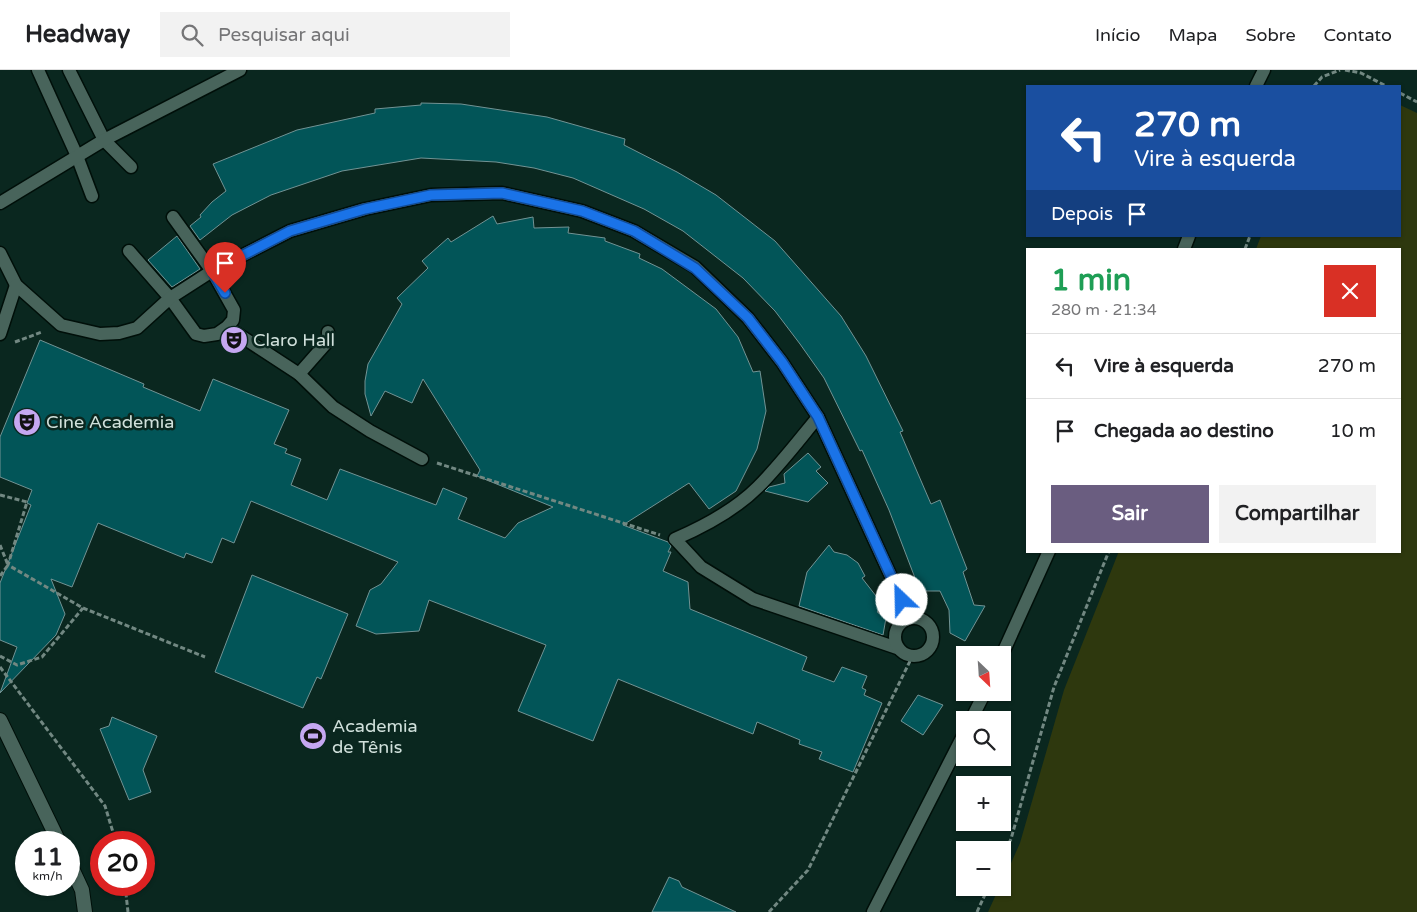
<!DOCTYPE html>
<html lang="pt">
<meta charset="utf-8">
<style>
:root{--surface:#fff;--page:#f2f2f2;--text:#202124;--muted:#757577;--line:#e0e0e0;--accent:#6a5d80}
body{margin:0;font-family:"Varela Round",sans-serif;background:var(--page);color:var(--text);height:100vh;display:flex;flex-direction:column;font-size:19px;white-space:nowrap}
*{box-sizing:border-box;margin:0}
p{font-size:16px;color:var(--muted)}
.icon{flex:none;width:28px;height:28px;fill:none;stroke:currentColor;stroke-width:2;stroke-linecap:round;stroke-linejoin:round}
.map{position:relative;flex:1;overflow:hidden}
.sheet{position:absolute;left:1026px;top:178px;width:375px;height:305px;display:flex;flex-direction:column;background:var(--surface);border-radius:0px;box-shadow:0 1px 4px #0004}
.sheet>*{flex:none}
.banner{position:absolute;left:1026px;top:15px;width:375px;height:152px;border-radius:0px;box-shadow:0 1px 4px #0004;background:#1a4fa0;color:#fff;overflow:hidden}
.needle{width:32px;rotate:155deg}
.controls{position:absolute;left:956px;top:576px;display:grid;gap:10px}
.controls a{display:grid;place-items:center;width:55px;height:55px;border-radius:0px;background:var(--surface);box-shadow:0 1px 4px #0004;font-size:25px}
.speed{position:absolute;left:15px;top:761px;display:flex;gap:10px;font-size:25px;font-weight:700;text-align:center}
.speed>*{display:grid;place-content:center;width:65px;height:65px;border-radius:50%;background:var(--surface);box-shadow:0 1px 4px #0004;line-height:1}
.speed small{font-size:12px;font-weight:400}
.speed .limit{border:8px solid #d22;background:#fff;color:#111}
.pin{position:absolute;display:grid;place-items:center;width:42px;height:42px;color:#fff;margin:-51px -21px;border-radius:50% 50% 50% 0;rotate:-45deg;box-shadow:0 0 5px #0007}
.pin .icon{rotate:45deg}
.me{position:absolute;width:55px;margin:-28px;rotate:336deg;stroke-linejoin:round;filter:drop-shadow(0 0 4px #0008)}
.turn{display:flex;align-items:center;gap:18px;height:105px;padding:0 25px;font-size:22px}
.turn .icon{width:65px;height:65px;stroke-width:2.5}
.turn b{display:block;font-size:35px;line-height:42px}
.then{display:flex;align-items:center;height:48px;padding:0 25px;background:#0003;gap:10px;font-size:19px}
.round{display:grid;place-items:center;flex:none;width:52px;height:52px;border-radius:0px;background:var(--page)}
.overview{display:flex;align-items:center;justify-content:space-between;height:85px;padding:0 25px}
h1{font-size:30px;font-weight:700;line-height:38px;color:#1e9e55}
.action{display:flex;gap:10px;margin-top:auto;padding:10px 25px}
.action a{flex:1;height:58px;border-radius:0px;background:var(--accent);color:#fff;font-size:20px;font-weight:700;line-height:58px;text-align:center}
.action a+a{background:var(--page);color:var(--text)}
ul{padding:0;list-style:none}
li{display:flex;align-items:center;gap:15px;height:65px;padding:0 25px;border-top:1px solid var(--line)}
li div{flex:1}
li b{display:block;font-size:19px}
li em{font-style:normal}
header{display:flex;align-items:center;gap:30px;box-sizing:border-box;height:70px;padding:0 25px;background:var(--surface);border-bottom:1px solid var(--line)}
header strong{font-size:24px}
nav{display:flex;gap:28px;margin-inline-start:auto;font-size:18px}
.search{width:350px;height:45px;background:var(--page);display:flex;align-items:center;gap:12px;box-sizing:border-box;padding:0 18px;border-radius:0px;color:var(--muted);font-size:19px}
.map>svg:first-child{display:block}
.green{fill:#2e380e}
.building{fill:#025558;stroke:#729394}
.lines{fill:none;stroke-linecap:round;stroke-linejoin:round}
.service-casing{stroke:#000f09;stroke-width:15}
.minor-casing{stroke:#000f09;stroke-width:16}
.path{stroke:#728882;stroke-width:3;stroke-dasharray:5 2.5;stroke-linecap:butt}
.service{stroke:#48645b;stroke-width:12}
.minor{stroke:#48645b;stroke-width:14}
.route-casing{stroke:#114b97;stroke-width:12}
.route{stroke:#1a73e8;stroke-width:9}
.labels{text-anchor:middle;stroke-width:5;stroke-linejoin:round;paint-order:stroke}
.poi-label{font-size:18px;fill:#d0e0db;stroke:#0a271f;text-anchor:start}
</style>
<header>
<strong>Headway</strong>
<div class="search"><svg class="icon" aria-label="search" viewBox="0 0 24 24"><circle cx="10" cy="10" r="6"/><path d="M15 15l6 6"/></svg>Pesquisar aqui</div>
<nav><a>Início</a><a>Mapa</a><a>Sobre</a><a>Contato</a></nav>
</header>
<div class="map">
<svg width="1417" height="842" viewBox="0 0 1417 842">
<rect width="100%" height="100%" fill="#0a271f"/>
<path class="green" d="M 1400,35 L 1417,43 L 1417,842 L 988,842 L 999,818 L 1002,818 L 1003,811 L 1020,773 L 1064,620 L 1119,481 L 1400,481 L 1400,179 L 1256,179 L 1261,166 L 1400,166 Z"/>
<g class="building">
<path d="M 421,33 L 461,34 L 547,47 L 625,69 L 624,75 L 677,102 L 716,125 L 775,171 L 841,246 L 866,286 L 903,361 L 900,362 L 931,434 L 940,430 L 967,499 L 963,502 L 974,535 L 985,536 L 965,571 L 950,563 L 949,540 L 940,521 L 920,521 L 889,440 L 862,380 L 860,381 L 824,308 L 800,274 L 775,241 L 743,208 L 683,161 L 644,139 L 573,108 L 534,98 L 496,92 L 421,88 L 342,101 L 271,125 L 232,145 L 200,170 L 190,156 L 201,147 L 200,145 L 212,132 L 226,121 L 213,94 L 297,60 L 375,43 L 375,39 L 421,35 Z"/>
<path d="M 493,146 L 497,154 L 533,147 L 534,158 L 569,157 L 568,163 L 605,168 L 605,171 L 640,184 L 639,188 L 662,199 L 716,239 L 738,267 L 753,302 L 760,301 L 766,341 L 757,379 L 736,421 L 709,439 L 689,413 L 623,455 L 668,472 L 671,476 L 668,482 L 671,482 L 663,501 L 688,512 L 690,539 L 807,587 L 802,600 L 834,612 L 842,597 L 867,606 L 862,618 L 866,620 L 864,625 L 882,633 L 853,702 L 819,689 L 822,682 L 799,674 L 800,670 L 757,652 L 753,664 L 618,609 L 593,671 L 518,641 L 546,575 L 429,530 L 419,561 L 376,564 L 356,556 L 370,520 L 381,514 L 398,492 L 251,431 L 234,473 L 222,468 L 212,493 L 186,483 L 184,488 L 98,453 L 72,517 L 51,509 L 65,544 L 56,565 L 0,623 L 17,577 L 0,570 L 0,513 L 31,435 L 27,433 L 32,420 L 0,407 L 0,367 L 40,270 L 144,314 L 143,317 L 200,341 L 213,309 L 289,340 L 274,374 L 287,379 L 285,383 L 301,389 L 291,415 L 327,430 L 340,399 L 436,435 L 443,418 L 467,428 L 458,449 L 505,468 L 518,453 L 553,437 L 477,406 L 480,400 L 423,309 L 412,333 L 385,321 L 371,346 L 365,324 L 365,311 L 368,294 L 402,234 L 397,228 L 428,198 L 422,191 L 448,168 L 451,172 Z"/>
<path d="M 177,166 L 200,199 L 172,217 L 148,190 Z"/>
<path d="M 808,383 L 821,397 L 816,401 L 828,413 L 808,432 L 765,421 L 769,417 L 785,413 L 784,404 Z"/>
<path d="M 829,475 L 834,482 L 847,485 L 858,493 L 865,506 L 862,508 L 883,535 L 877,542 L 886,548 L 883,565 L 799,536 L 807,502 Z"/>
<path d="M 252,505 L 348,544 L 321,609 L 317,607 L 303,638 L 215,602 Z"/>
<path d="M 918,625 L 943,635 L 923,665 L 901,651 Z"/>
<path d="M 112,647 L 157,666 L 143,700 L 151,722 L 129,730 L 100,659 L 109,656 Z"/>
<path d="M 669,807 L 679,811 L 682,817 L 736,842 L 652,842 Z"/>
</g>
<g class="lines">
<g class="service-casing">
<g id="service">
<path d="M 38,0 L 77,86 L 92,126"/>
<path d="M 69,0 L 104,70 L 131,97"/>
<path d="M 1256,16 L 1264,0"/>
<path d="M 0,133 L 104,70 L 240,0"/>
<path d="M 1184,179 L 1189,166"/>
<path d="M 129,181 L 170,228 L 196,264 L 204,266 L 217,264 L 227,257 L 233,250 L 234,240 L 212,201 L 173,147"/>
<path d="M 0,183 L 16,215 L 61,255 L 100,264 L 119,263 L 137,258 L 170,228 L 212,201 L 290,161 L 365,139 L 431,125 L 502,123 L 582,141 L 634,161 L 695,197 L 748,248 L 782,292 L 818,347 L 910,548"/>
<path d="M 227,257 L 299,304 L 333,337 L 370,361 L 422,389"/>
<path d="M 0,264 L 16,215"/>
<path d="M 299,304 L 328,271 L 328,262"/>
<path d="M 818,347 C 799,370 780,395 758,417 C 735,440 705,456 675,469 L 701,497 L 753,529 L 897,578"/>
<circle cx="914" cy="567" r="19"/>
<path d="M 1002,585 L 1049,481"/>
<path d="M 971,650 L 985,622"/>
<path d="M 873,842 L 965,662"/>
</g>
</g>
<g class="minor-casing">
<g id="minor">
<path d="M 0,650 L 59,772"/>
<path d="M 69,792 L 82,820 L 85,842"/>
</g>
</g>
<g class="path">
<path d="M 1345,0 L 1361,3 L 1386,16"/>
<path d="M 1314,16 L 1322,7 L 1340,0"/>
<path d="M 1400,23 L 1417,32"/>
<path d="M 1245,179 L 1250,166"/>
<path d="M 15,272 L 42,262"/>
<path d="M 437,393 L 660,465"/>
<path d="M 0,425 L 27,432 L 8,495 L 83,538 L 205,587"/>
<path d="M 0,475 L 8,495 L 0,506"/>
<path d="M 0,586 L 17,595 L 42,587 L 83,538"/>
<path d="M 0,597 L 105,736 L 116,772"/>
<path d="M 1002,787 L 1011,769 L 1054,617 L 1109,481"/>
<path d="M 125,815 L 128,842"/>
<path d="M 769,842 L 808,800 L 911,589"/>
<path d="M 977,842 L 988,818"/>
</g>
<use href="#service" class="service"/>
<use href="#minor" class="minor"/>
</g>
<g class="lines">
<g class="route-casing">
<path id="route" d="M 225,223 L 212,201 L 290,161 L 365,139 L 431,125 L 502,123 L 582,141 L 634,161 L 695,198 L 748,248 L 782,292 L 818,347 L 902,530"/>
</g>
<use href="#route" class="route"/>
</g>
<defs>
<g id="theatre-disc" transform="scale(1.4375)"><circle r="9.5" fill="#c5a7f1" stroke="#0a271f"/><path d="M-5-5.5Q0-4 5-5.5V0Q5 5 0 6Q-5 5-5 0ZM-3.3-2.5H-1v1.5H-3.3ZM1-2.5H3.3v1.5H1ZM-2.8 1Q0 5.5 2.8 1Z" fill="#111"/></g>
<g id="stadium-disc" transform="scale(1.4375)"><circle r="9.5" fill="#c5a7f1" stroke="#0a271f"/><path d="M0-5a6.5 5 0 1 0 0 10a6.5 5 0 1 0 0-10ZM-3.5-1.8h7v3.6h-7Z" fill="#111"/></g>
</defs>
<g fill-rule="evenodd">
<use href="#theatre-disc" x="234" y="270"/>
<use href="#theatre-disc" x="27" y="352"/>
<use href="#stadium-disc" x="313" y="666"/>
</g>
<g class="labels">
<g class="poi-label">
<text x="253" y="276">Claro Hall</text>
<text x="46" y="358">Cine Academia</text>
<text x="332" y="662">Academia<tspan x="332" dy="21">de Tênis</tspan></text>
</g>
</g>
</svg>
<div class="controls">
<a><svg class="needle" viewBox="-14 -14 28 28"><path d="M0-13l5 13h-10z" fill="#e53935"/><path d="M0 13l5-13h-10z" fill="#757577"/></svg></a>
<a><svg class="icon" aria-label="search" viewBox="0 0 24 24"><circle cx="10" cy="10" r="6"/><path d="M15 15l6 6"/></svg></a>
<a>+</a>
<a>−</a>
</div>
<div class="speed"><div>11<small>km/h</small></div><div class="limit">20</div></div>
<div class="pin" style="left:225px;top:223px;background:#d93025"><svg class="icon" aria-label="arrive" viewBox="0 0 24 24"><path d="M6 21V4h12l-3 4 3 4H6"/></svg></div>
<svg class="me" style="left:902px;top:530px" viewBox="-20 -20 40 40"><circle r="19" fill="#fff"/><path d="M0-13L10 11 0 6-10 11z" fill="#1a73e8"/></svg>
<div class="banner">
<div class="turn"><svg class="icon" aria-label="left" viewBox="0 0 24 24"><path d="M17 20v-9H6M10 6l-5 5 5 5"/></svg><div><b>270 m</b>Vire à esquerda</div></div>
<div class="then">Depois<svg class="icon" aria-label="arrive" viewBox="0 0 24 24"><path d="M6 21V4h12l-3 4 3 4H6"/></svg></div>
</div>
<section class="sheet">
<div class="overview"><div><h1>1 min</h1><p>280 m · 21:34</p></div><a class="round" style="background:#d93025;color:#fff"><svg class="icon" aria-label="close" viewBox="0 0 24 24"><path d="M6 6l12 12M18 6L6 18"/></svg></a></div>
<ul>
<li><svg class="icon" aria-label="left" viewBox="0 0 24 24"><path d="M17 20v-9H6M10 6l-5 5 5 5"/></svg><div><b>Vire à esquerda</b></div><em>270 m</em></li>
<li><svg class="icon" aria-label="arrive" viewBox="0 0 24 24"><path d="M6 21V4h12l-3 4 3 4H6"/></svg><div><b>Chegada ao destino</b></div><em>10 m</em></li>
</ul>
<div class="action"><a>Sair</a><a>Compartilhar</a></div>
</section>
</div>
